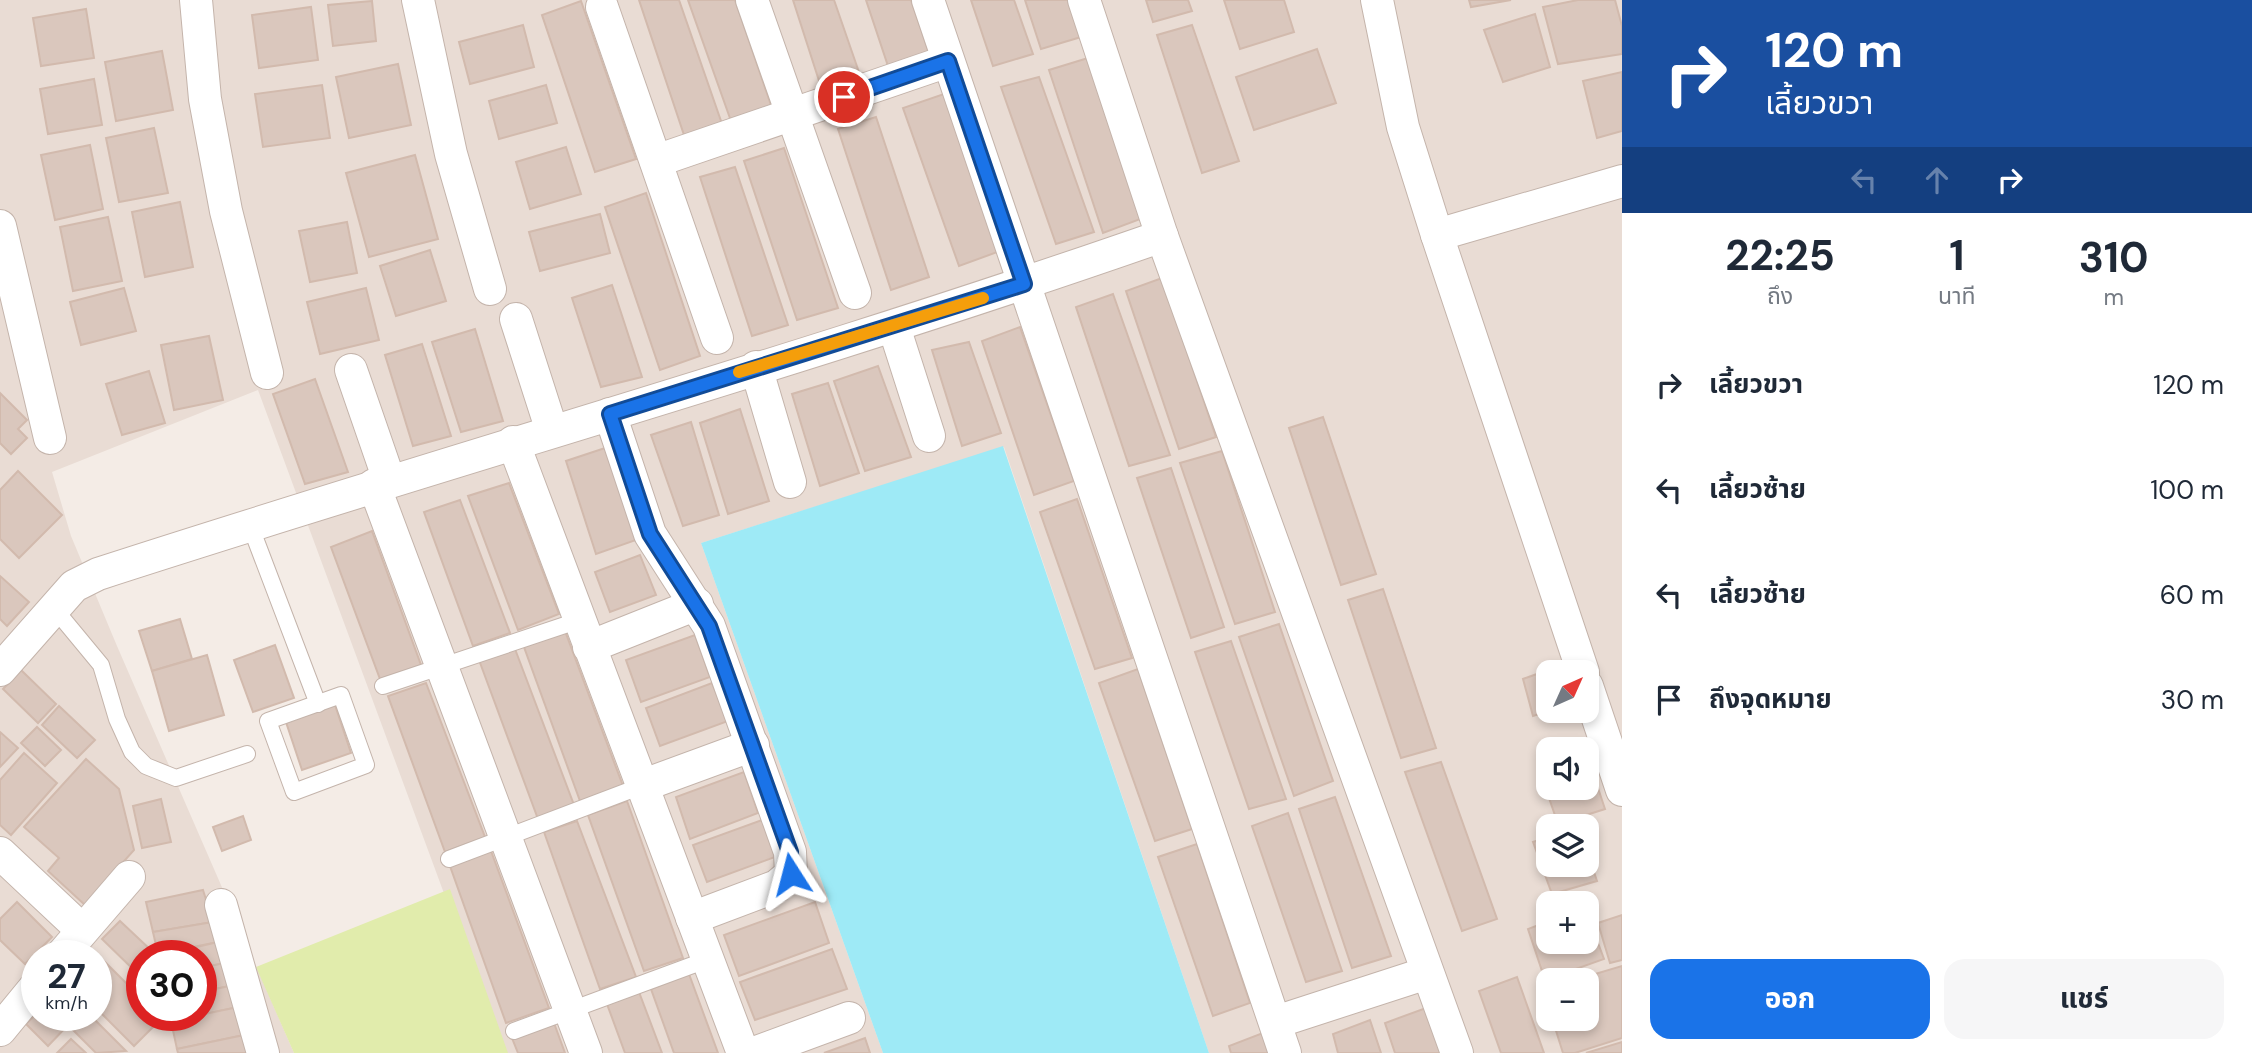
<!DOCTYPE html>
<html lang="th">
<meta charset="utf-8">
<style>
:root{--surface:#fff;--page:#f6f6f7;--text:#1f2937;--muted:#747a83;--accent:#1a73e8}
body{margin:0;font-family:"DM Sans","Noto Sans Thai",sans-serif;background:var(--page);color:var(--text);height:100vh;display:flex;flex-direction:column;font-size:26px;white-space:nowrap}
*{box-sizing:border-box;margin:0}
p{font-size:23px;color:var(--muted)}
.icon{flex:none;width:38px;height:38px;fill:none;stroke:currentColor;stroke-width:2;stroke-linecap:round;stroke-linejoin:round}
.map{position:relative;flex:1;overflow:hidden}
.side{display:flex;flex-direction:column;background:var(--surface);width:630px}
.side>*{flex:none}
.top-card{background:#1a4fa0;color:#fff;overflow:hidden}
.needle{width:46px;rotate:45deg}
.tools{position:absolute;left:1536px;top:660px;display:grid;gap:14px}
.tools a{display:grid;place-items:center;width:63px;height:63px;border-radius:14px;background:var(--surface);box-shadow:0 4px 10px #0003;font-size:35px}
.speed{position:absolute;left:21px;top:940px;display:flex;gap:14px;font-size:35px;font-weight:700;text-align:center}
.speed>*{display:grid;place-content:center;width:91px;height:91px;border-radius:50%;background:var(--surface);box-shadow:0 4px 10px #0003;line-height:1}
.speed small{font-size:18px;font-weight:400}
.speed .limit{border:10px solid #d22;background:#fff;color:#111}
.pin{position:absolute;display:grid;place-items:center;width:60px;height:60px;color:#fff;margin:-30px;border:4px solid #fff;border-radius:50%;box-shadow:0 2px 7px #0007}
.me{position:absolute;width:77px;margin:-38px;rotate:351deg;stroke-linejoin:round;filter:drop-shadow(0 0 5px #0008)}
.turn{display:flex;align-items:center;gap:24px;height:147px;padding:0 28px;font-size:32px}
.turn .icon{width:91px;height:91px;stroke-width:2.5}
.turn b{display:block;font-size:49px;line-height:60px}
.lanes{display:flex;align-items:center;height:66px;padding:0 28px;background:#0003;justify-content:center;gap:35px;direction:ltr}
.lanes .off{opacity:.35}
.eta{display:flex;justify-content:space-evenly;align-items:center;height:119px;text-align:center}
.eta b{font-size:42px;font-weight:700;line-height:49px}
.cta{display:flex;gap:14px;margin-top:auto;padding:14px 28px}
.cta a{flex:1;height:80px;border-radius:21px;background:var(--accent);color:#fff;font-size:28px;font-weight:700;line-height:80px;text-align:center}
.cta a+a{background:var(--page);color:var(--text)}
ul{padding:0;list-style:none}
li{display:flex;align-items:center;gap:21px;height:105px;padding:0 28px}
li div{flex:1}
li b{display:block;font-size:26px}
li em{font-style:normal}
main{display:flex;flex:1;min-height:0}
.map>svg:first-child{display:block}
.residential{fill:#e9dcd4;fill-rule:evenodd}
.green{fill:#e1ecac}
.water{fill:#9eeaf6}
.building{fill:#dac7bd;stroke:#d2baad;stroke-width:2}
.lines{fill:none;stroke-linecap:round;stroke-linejoin:round}
.lane-casing{stroke:#c4b4ab;stroke-width:18}
.street-casing{stroke:#c4b4ab;stroke-width:34}
.lane{stroke:#fff;stroke-width:16}
.street{stroke:#fff;stroke-width:32}
.route-casing{stroke:#114b97;stroke-width:18}
.route{stroke:#1a73e8;stroke-width:12}
.slow{stroke:#f59e0b;stroke-width:12}
</style>
<main>
<div class="map">
<svg width="1622" height="1053" viewBox="0 0 1622 1053">
<rect width="100%" height="100%" fill="#f4ece6"/>
<path class="residential" d="M 0,0 L 1622,0 L 1622,1053 L 1209,1053 L 1004,447 L 701,543 L 883,1053 L 503,1053 L 258,390 L 52,472 L 71,536 L 117,646 L 294,1053 L 0,1053 ZM 1549,672 L 1587,672 L 1587,710 L 1549,710 ZM 1549,749 L 1587,749 L 1587,788 L 1549,788 ZM 1549,826 L 1587,826 L 1587,864 L 1549,864 ZM 1549,903 L 1587,903 L 1587,942 L 1549,942 ZM 37,956 L 96,956 L 96,1015 L 37,1015 ZM 142,956 L 201,956 L 201,1015 L 142,1015 ZM 1549,980 L 1587,980 L 1587,1018 L 1549,1018 Z"/>
<path class="green" d="M 450,889 L 508,1053 L 294,1053 L 256,967 Z"/>
<path class="water" d="M 1003,446 L 1209,1053 L 883,1053 L 701,543 Z"/>
<g class="building">
<path d="M 639,0 L 679,0 L 722,124 L 685,138 Z"/>
<path d="M 688,0 L 735,0 L 772,108 L 731,121 Z"/>
<path d="M 793,0 L 834,0 L 861,78 L 822,90 Z"/>
<path d="M 866,0 L 911,0 L 930,56 L 889,69 Z"/>
<path d="M 971,0 L 1014,0 L 1033,54 L 993,66 Z"/>
<path d="M 1025,0 L 1069,0 L 1081,37 L 1041,49 Z"/>
<path d="M 1146,0 L 1188,0 L 1192,11 L 1153,22 Z"/>
<path d="M 1224,0 L 1284,0 L 1294,32 L 1240,49 Z"/>
<path d="M 1469,0 L 1511,0 L 1471,7 Z"/>
<path d="M 1578,0 L 1615,0 L 1622,26 L 1622,54 L 1558,64 L 1543,7 Z"/>
<path d="M 372,1 L 376,41 L 333,46 L 328,5 Z"/>
<path d="M 581,1 L 636,159 L 595,172 L 542,15 Z"/>
<path d="M 311,7 L 318,60 L 259,68 L 252,15 Z"/>
<path d="M 86,9 L 94,58 L 41,66 L 33,18 Z"/>
<path d="M 1535,14 L 1550,67 L 1503,82 L 1484,30 Z"/>
<path d="M 523,25 L 534,67 L 470,84 L 459,42 Z"/>
<path d="M 1192,25 L 1239,161 L 1202,173 L 1157,35 Z"/>
<path d="M 1317,49 L 1336,103 L 1254,130 L 1236,77 Z"/>
<path d="M 162,51 L 173,110 L 116,121 L 105,62 Z"/>
<path d="M 1088,58 L 1143,218 L 1103,233 L 1049,70 Z"/>
<path d="M 398,64 L 411,125 L 349,138 L 336,77 Z"/>
<path d="M 1622,72 L 1622,131 L 1597,138 L 1583,81 Z"/>
<path d="M 1039,77 L 1094,232 L 1056,244 L 1001,87 Z"/>
<path d="M 94,79 L 102,125 L 48,134 L 40,89 Z"/>
<path d="M 322,85 L 330,138 L 263,147 L 255,94 Z"/>
<path d="M 546,85 L 557,123 L 499,139 L 489,101 Z"/>
<path d="M 944,94 L 1000,251 L 959,266 L 903,108 Z"/>
<path d="M 876,117 L 929,277 L 891,290 L 838,129 Z"/>
<path d="M 154,128 L 168,193 L 119,202 L 106,138 Z"/>
<path d="M 90,145 L 103,209 L 55,220 L 41,155 Z"/>
<path d="M 566,147 L 581,194 L 530,209 L 516,162 Z"/>
<path d="M 784,148 L 838,308 L 797,320 L 744,161 Z"/>
<path d="M 415,155 L 438,239 L 369,257 L 346,173 Z"/>
<path d="M 735,167 L 788,325 L 752,336 L 700,177 Z"/>
<path d="M 646,193 L 700,356 L 660,370 L 605,207 Z"/>
<path d="M 180,202 L 193,267 L 145,277 L 132,212 Z"/>
<path d="M 600,214 L 610,253 L 540,271 L 529,232 Z"/>
<path d="M 108,217 L 122,281 L 73,291 L 60,227 Z"/>
<path d="M 347,222 L 357,273 L 310,282 L 299,231 Z"/>
<path d="M 430,250 L 446,301 L 396,316 L 380,266 Z"/>
<path d="M 1162,278 L 1216,437 L 1179,449 L 1126,291 Z"/>
<path d="M 612,285 L 642,377 L 601,387 L 572,298 Z"/>
<path d="M 124,288 L 136,331 L 81,345 L 70,302 Z"/>
<path d="M 366,288 L 379,340 L 320,354 L 307,302 Z"/>
<path d="M 1113,294 L 1170,455 L 1129,466 L 1076,307 Z"/>
<path d="M 1020,327 L 1074,481 L 1034,495 L 982,341 Z"/>
<path d="M 475,329 L 503,421 L 461,432 L 432,342 Z"/>
<path d="M 209,336 L 223,400 L 174,410 L 161,345 Z"/>
<path d="M 969,342 L 1001,433 L 962,446 L 932,350 Z"/>
<path d="M 422,344 L 451,436 L 413,446 L 385,355 Z"/>
<path d="M 878,366 L 911,457 L 865,471 L 834,381 Z"/>
<path d="M 149,371 L 165,423 L 122,435 L 106,384 Z"/>
<path d="M 315,379 L 348,472 L 305,484 L 273,394 Z"/>
<path d="M 828,383 L 859,473 L 820,486 L 792,394 Z"/>
<path d="M 0,393 L 27,420 L 18,429 L 27,438 L 11,454 L 0,443 Z"/>
<path d="M 740,409 L 769,501 L 728,514 L 700,423 Z"/>
<path d="M 1323,417 L 1376,574 L 1341,585 L 1289,428 Z"/>
<path d="M 691,422 L 719,515 L 683,526 L 651,435 Z"/>
<path d="M 605,448 L 636,540 L 596,554 L 566,461 Z"/>
<path d="M 1222,451 L 1275,612 L 1235,624 L 1180,463 Z"/>
<path d="M 1171,468 L 1224,627 L 1191,638 L 1137,478 Z"/>
<path d="M 18,471 L 62,515 L 19,558 L 0,539 L 0,490 Z"/>
<path d="M 509,483 L 559,614 L 518,630 L 468,496 Z"/>
<path d="M 1077,499 L 1132,658 L 1095,669 L 1040,512 Z"/>
<path d="M 460,500 L 510,633 L 473,646 L 424,512 Z"/>
<path d="M 372,531 L 421,665 L 380,679 L 331,547 Z"/>
<path d="M 640,555 L 656,595 L 610,612 L 595,572 Z"/>
<path d="M 0,576 L 29,602 L 7,626 L 0,619 Z"/>
<path d="M 1383,589 L 1436,748 L 1401,758 L 1348,600 Z"/>
<path d="M 180,619 L 192,659 L 152,671 L 139,631 Z"/>
<path d="M 1279,624 L 1333,781 L 1294,796 L 1239,637 Z"/>
<path d="M 565,631 L 623,786 L 580,801 L 524,647 Z"/>
<path d="M 695,635 L 710,677 L 641,702 L 626,660 Z"/>
<path d="M 1231,641 L 1286,799 L 1249,809 L 1195,652 Z"/>
<path d="M 275,645 L 294,698 L 253,712 L 234,660 Z"/>
<path d="M 515,649 L 574,805 L 538,819 L 479,660 Z"/>
<path d="M 207,655 L 224,715 L 169,731 L 152,671 Z"/>
<path d="M 1559,666 L 1561,672 L 1549,672 L 1549,710 L 1552,710 L 1533,716 L 1523,679 Z"/>
<path d="M 1138,669 L 1192,829 L 1155,841 L 1099,683 Z"/>
<path d="M 21,670 L 56,704 L 38,723 L 3,689 Z"/>
<path d="M 426,683 L 485,837 L 445,852 L 388,696 Z"/>
<path d="M 712,683 L 728,721 L 660,746 L 646,708 Z"/>
<path d="M 335,705 L 351,753 L 302,770 L 286,722 Z"/>
<path d="M 59,706 L 95,740 L 77,758 L 42,725 Z"/>
<path d="M 37,727 L 61,750 L 45,766 L 21,743 Z"/>
<path d="M 0,732 L 18,748 L 0,767 Z"/>
<path d="M 24,753 L 57,783 L 11,835 L 0,825 L 0,780 Z"/>
<path d="M 86,759 L 119,789 L 134,850 L 85,905 L 48,871 L 59,858 L 24,827 Z"/>
<path d="M 1441,762 L 1497,919 L 1462,931 L 1405,772 Z"/>
<path d="M 744,772 L 758,813 L 690,839 L 676,797 Z"/>
<path d="M 1596,782 L 1605,809 L 1558,824 L 1549,798 L 1587,788 Z"/>
<path d="M 1335,797 L 1391,956 L 1352,968 L 1299,809 Z"/>
<path d="M 161,799 L 171,842 L 142,848 L 133,806 Z"/>
<path d="M 627,801 L 683,958 L 644,971 L 588,815 Z"/>
<path d="M 1288,813 L 1342,971 L 1306,982 L 1252,826 Z"/>
<path d="M 243,816 L 251,840 L 222,851 L 213,827 Z"/>
<path d="M 762,820 L 775,857 L 707,882 L 693,845 Z"/>
<path d="M 577,821 L 636,977 L 600,989 L 544,832 Z"/>
<path d="M 1549,837 L 1549,864 L 1587,864 L 1587,851 L 1597,881 L 1552,894 L 1533,842 Z"/>
<path d="M 1197,844 L 1250,1003 L 1213,1016 L 1158,857 Z"/>
<path d="M 491,851 L 549,1008 L 506,1023 L 450,866 Z"/>
<path d="M 203,890 L 213,922 L 153,932 L 146,902 Z"/>
<path d="M 17,902 L 52,937 L 25,964 L 0,940 L 0,919 Z"/>
<path d="M 815,902 L 829,943 L 739,976 L 724,935 Z"/>
<path d="M 1587,914 L 1604,959 L 1545,980 L 1528,929 L 1549,921 L 1549,942 L 1587,942 Z"/>
<path d="M 1622,915 L 1622,960 L 1610,963 L 1598,923 Z"/>
<path d="M 120,921 L 154,953 L 142,956 L 142,966 L 136,972 L 102,939 Z"/>
<path d="M 213,922 L 218,942 L 158,954 L 153,932 Z"/>
<path d="M 218,942 L 234,961 L 201,968 L 201,956 L 158,956 Z"/>
<path d="M 832,949 L 847,989 L 755,1020 L 740,982 Z"/>
<path d="M 99,956 L 142,999 L 142,1015 L 157,1015 L 161,1019 L 134,1046 L 96,1008 Z"/>
<path d="M 234,961 L 239,984 L 201,992 L 201,968 Z"/>
<path d="M 1622,966 L 1622,1038 L 1575,1053 L 1563,1053 L 1552,1018 L 1587,1018 L 1587,980 L 1575,980 Z"/>
<path d="M 689,974 L 718,1053 L 674,1053 L 651,989 Z"/>
<path d="M 1517,977 L 1544,1053 L 1501,1053 L 1479,991 Z"/>
<path d="M 239,984 L 243,1006 L 201,1015 L 201,992 Z"/>
<path d="M 1549,988 L 1549,1007 L 1543,989 Z"/>
<path d="M 639,992 L 662,1053 L 625,1053 L 607,1004 Z"/>
<path d="M 243,1006 L 249,1034 L 177,1049 L 171,1021 Z"/>
<path d="M 1426,1008 L 1442,1053 L 1395,1053 L 1385,1023 Z"/>
<path d="M 37,1013 L 90,1015 L 126,1051 L 96,1053 L 68,1025 L 48,1046 L 26,1024 Z"/>
<path d="M 170,1015 L 199,1015 L 171,1021 Z"/>
<path d="M 1370,1020 L 1381,1053 L 1338,1053 L 1333,1034 Z"/>
<path d="M 554,1023 L 565,1053 L 518,1053 L 512,1038 Z"/>
<path d="M 1268,1031 L 1275,1053 L 1231,1053 L 1229,1046 Z"/>
<path d="M 249,1034 L 253,1053 L 178,1053 L 177,1049 Z"/>
<path d="M 865,1038 L 870,1053 L 824,1053 Z"/>
<path d="M 71,1039 L 86,1053 L 57,1053 Z"/>
<path d="M 1622,1042 L 1622,1053 L 1586,1053 Z"/>
</g>
<g class="lines">
<g class="lane-casing">
<g id="lane">
<path d="M 250,525 L 318,704"/>
<path d="M 53,607 L 101,665 L 117,719 L 132,752 L 146,766 L 176,778 L 247,754"/>
<path d="M 383,686 L 580,620"/>
<path d="M 341,695 L 366,765 L 294,792 L 268,721 Z"/>
<path d="M 449,859 L 644,785"/>
<path d="M 514,1031 L 709,959"/>
</g>
</g>
<g class="street-casing">
<g id="street">
<path d="M 196,0 L 205,99 L 226,211 L 267,373"/>
<path d="M 418,0 L 451,154 L 490,289"/>
<path d="M 752,0 L 855,293"/>
<path d="M 928,0 L 1285,1053"/>
<path d="M 1084,0 L 1162,236 L 1457,1053"/>
<path d="M 1377,0 L 1403,127 L 1437,235 L 1583,672"/>
<path d="M 602,7 L 717,338"/>
<path d="M 656,161 L 948,61"/>
<path d="M 0,226 L 50,438"/>
<path d="M 1437,235 L 1622,181"/>
<path d="M 516,319 L 552,431"/>
<path d="M 894,327 L 929,436"/>
<path d="M 756,367 L 790,482"/>
<path d="M 351,370 L 389,480"/>
<path d="M 610,414 L 650,534 L 709,626 L 790,852 L 791,874 L 777,886 L 692,918"/>
<path d="M 513,442 L 743,1053"/>
<path d="M 374,485 L 586,1053"/>
<path d="M 589,647 L 697,604"/>
<path d="M 0,670 L 74,586 L 98,574 C 452,459 810,359 1162,236"/>
<path d="M 1587,686 L 1622,790"/>
<path d="M 644,785 L 753,745"/>
<path d="M 0,853 L 82,930"/>
<path d="M 221,905 L 263,1053"/>
<path d="M 61,956 L 129,877"/>
<path d="M 1276,1022 L 1427,973"/>
<path d="M 0,1030 L 37,985"/>
<path d="M 754,1053 L 849,1018"/>
</g>
</g>
<use href="#lane" class="lane"/>
<use href="#street" class="street"/>
</g>
<g class="lines">
<g class="route-casing">
<path id="route" d="M 791,874 L 790,852 L 709,626 L 650,534 L 610,414 L 1024,284 L 948,61 L 844,97"/>
</g>
<use href="#route" class="route"/>
<path class="slow" d="M 739,372 L 983,298"/>
</g>
</svg>
<div class="tools">
<a><svg class="needle" viewBox="-14 -14 28 28"><path d="M0-13l5 13h-10z" fill="#e53935"/><path d="M0 13l5-13h-10z" fill="#747a83"/></svg></a>
<a><svg class="icon" aria-label="sound" viewBox="0 0 24 24"><path d="M4 9h4l5-4v14l-5-4H4zM17 9q2 3 0 6"/></svg></a>
<a><svg class="icon" aria-label="layers" viewBox="0 0 24 24"><path d="M12 4l9 5-9 5-9-5zM3 14l9 5 9-5"/></svg></a>
<a>+</a>
<a>−</a>
</div>
<div class="speed"><div>27<small>km/h</small></div><div class="limit">30</div></div>
<div class="pin" style="left:844px;top:97px;background:#d93025"><svg class="icon" aria-label="arrive" viewBox="0 0 24 24"><path d="M6 21V4h12l-3 4 3 4H6"/></svg></div>
<svg class="me" style="left:791px;top:874px" viewBox="-20 -20 40 40"><path d="M0-17L14 15 0 8-14 15z" fill="#1a73e8" stroke="#fff" stroke-width="4"/></svg>
</div>
<section class="side">
<div class="top-card">
<div class="turn"><svg class="icon" aria-label="right" viewBox="0 0 24 24"><path d="M7 20v-9h11M14 6l5 5-5 5"/></svg><div><b>120 m</b>เลี้ยวขวา</div></div>
<div class="lanes"><svg class="icon off" aria-label="left" viewBox="0 0 24 24"><path d="M17 20v-9H6M10 6l-5 5 5 5"/></svg><svg class="icon off" aria-label="ahead" viewBox="0 0 24 24"><path d="M12 20V5M6 11l6-6 6 6"/></svg><svg class="icon" aria-label="right" viewBox="0 0 24 24"><path d="M7 20v-9h11M14 6l5 5-5 5"/></svg></div>
</div>
<div class="eta">
<div><b>22:25</b><p>ถึง</p></div>
<div><b>1</b><p>นาที</p></div>
<div><b>310</b><p>m</p></div>
</div>
<ul>
<li><svg class="icon" aria-label="right" viewBox="0 0 24 24"><path d="M7 20v-9h11M14 6l5 5-5 5"/></svg><div><b>เลี้ยวขวา</b></div><em>120 m</em></li>
<li><svg class="icon" aria-label="left" viewBox="0 0 24 24"><path d="M17 20v-9H6M10 6l-5 5 5 5"/></svg><div><b>เลี้ยวซ้าย</b></div><em>100 m</em></li>
<li><svg class="icon" aria-label="left" viewBox="0 0 24 24"><path d="M17 20v-9H6M10 6l-5 5 5 5"/></svg><div><b>เลี้ยวซ้าย</b></div><em>60 m</em></li>
<li><svg class="icon" aria-label="arrive" viewBox="0 0 24 24"><path d="M6 21V4h12l-3 4 3 4H6"/></svg><div><b>ถึงจุดหมาย</b></div><em>30 m</em></li>
</ul>
<div class="cta"><a>ออก</a><a>แชร์</a></div>
</section>
</main>
